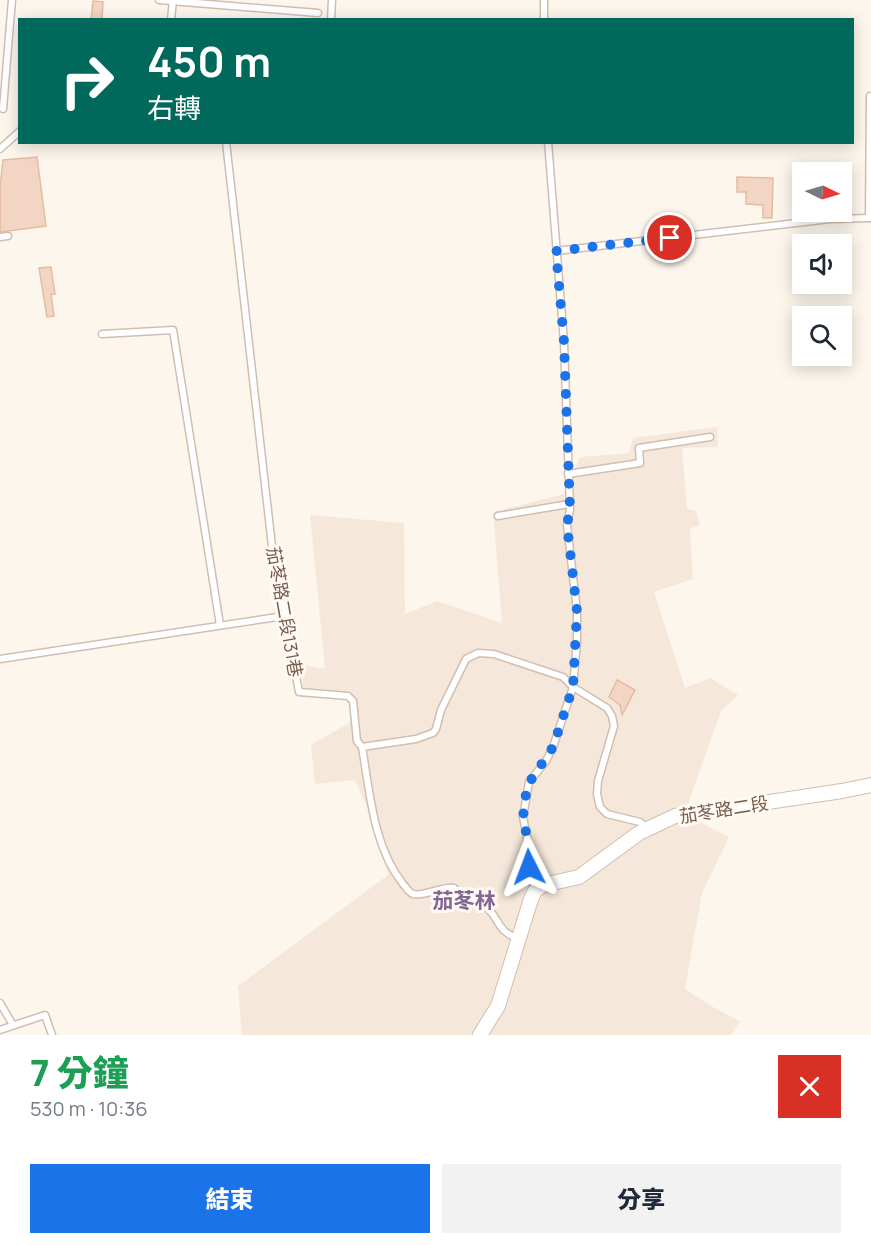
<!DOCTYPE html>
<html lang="zh-TW">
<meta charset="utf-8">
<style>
:root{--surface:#fff;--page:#f2f2f3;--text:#1f2937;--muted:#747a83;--accent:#1a73e8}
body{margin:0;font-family:Manrope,"Noto Sans TC",sans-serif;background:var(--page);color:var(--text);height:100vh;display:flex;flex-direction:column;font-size:22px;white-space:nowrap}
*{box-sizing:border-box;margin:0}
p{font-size:20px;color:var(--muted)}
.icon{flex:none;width:33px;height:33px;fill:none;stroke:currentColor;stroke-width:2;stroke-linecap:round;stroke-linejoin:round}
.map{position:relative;height:1035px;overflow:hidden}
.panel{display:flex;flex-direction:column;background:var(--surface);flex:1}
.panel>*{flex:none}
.banner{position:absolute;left:18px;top:18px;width:836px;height:126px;border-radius:0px;box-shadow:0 3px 15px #0003;background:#00695c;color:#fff;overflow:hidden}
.needle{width:39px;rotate:95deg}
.tools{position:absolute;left:792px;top:162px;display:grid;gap:12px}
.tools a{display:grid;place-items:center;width:60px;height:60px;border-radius:0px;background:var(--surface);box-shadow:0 3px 15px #0003;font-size:30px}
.pin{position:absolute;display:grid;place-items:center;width:51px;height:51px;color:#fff;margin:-26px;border:3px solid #fff;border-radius:50%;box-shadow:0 2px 6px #0007}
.me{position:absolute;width:66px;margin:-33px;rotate:357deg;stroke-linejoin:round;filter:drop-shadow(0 0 4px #0008)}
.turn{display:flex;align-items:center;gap:21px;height:126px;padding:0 30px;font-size:27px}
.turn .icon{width:78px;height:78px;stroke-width:2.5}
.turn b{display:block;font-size:42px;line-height:51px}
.round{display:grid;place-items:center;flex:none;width:63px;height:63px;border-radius:0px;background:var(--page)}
.overview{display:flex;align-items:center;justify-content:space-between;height:102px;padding:0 30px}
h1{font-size:36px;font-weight:800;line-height:45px;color:#1e9e55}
.button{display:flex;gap:12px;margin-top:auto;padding:12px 30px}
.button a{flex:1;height:69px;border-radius:0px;background:var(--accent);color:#fff;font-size:24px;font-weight:800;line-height:69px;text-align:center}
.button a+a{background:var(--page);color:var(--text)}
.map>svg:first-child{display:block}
.residential{fill:#f5e8da}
.building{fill:#f3d5c3;stroke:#e6bba3;stroke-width:1.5}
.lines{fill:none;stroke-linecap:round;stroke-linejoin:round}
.service-casing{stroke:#d1beb0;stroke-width:9}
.tertiary-casing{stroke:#d1beb0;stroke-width:16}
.service{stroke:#fff;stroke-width:6}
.tertiary{stroke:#fff;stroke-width:14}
.route{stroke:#1a73e8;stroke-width:10;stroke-dasharray:0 18}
.labels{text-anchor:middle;stroke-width:6;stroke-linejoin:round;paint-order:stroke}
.street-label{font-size:18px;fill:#7a5c4d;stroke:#fffaf3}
.quarter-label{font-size:21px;font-weight:bold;fill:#846695;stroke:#fffaf3}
</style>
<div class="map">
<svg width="871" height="1035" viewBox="0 0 871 1035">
<rect width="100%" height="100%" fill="#fdf6ec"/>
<path class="residential" d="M 717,427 L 718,447 L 682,448 L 687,509 L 696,511 L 700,526 L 690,528 L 693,579 L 654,592 L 685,688 L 710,678 L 738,695 L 721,711 L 689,801 L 690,817 L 729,837 L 702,893 L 685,989 L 713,1007 L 740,1021 L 731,1035 L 242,1035 L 238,986 L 388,875 L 371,816 L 355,780 L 315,784 L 311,745 L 357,718 L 355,700 L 302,695 L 304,665 L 325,669 L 310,515 L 404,523 L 405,614 L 437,601 L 502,623 L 493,512 L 564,494 L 580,457 L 629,453 L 633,438 Z"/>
<g class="building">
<path d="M 93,1 L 103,2 L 102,20 L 91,20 Z"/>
<path d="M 37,157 L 46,226 L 0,232 L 0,187 L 3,160 Z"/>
<path d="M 737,177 L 773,178 L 772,218 L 763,218 L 763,205 L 746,204 L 746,192 L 737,192 Z"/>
<path d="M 51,267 L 55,294 L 51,294 L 54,316 L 47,317 L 39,268 Z"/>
<path d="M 617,680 L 635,690 L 622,715 L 620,705 L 609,697 Z"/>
</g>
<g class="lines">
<g class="service-casing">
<g id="service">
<path d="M 159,0 L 318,13"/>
<path d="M 171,20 L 173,0"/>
<path d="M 331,20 L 332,0"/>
<path d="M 544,20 L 544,0"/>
<path d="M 3,109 L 12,0"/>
<path d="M 226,142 L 273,555 L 299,692 L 348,696 L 353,701 L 357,741 L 362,747 C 370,793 373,846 403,884 C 406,887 409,893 413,894 C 424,897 442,886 454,888 C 457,891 460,896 464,899 C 470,904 479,901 486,907 C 501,920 496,931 519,939"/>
<path d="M 0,149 L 20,131"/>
<path d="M 869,218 L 870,96"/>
<path d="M 0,237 L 8,236"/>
<path d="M 556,251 L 830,219 L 871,218"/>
<path d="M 102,334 L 173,330 L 220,625"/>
<path d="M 568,474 L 640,463 L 639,448 L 710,437"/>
<path d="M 498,516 L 569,504"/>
<path d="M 0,659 L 284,616"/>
<path d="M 362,747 L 416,739 L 433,733 L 436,729 L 441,710 L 466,659 L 478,653 L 494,654 L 563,677 L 573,687 L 607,708 L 612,716 L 614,726 L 598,781 L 597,794 L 600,807 L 607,814 L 640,822 L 647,828"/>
<path d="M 539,888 L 531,881 L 527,854 L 527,837 L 523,817 L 529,782 L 546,761 L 553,747 L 573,687 L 577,641 L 577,611 L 567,525 L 570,509 L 564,342 L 548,142"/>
<path d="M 0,1003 L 13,1025"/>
<path d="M 0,1030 L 45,1015 L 52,1035"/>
</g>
</g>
<g class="tertiary-casing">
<path id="tertiary" d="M 480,1035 L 498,1006 L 531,899 L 535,891 L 543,885 L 579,877 L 639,833 L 675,816 L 842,791 L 871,785"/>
</g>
<use href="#service" class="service"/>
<use href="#tertiary" class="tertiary"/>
</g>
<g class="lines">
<path class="route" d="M 529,867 L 527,837 L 523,817 L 527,786 L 553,747 L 573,687 L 577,611 L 567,525 L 570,509 L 564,342 L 556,251 L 670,238"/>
</g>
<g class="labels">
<g class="street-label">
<text transform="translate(284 612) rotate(80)" y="6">茄苳路二段131巷</text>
<text transform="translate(724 810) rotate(-9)" y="6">茄苳路二段</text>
</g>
<g class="quarter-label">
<text x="464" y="908">茄苳林</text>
</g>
</g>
</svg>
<div class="tools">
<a><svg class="needle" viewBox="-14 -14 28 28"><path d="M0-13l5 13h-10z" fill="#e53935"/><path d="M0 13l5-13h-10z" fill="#747a83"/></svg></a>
<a><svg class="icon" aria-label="sound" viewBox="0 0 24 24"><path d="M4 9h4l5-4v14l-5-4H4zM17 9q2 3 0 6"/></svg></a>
<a><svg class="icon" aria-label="search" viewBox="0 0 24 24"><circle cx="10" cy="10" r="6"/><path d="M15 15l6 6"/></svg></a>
</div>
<div class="pin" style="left:670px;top:238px;background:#d93025"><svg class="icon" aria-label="arrive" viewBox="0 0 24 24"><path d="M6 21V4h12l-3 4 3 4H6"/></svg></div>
<svg class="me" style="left:529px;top:867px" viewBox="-20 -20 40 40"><path d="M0-17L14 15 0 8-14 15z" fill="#1a73e8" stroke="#fff" stroke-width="4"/></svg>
<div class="banner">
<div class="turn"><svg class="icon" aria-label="right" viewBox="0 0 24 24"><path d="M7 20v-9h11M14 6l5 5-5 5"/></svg><div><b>450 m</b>右轉</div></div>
</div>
</div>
<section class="panel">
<div class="overview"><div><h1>7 分鐘</h1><p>530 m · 10:36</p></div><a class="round" style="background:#d93025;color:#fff"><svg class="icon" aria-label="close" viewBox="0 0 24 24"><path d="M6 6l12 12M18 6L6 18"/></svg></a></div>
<div class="button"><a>結束</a><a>分享</a></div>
</section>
